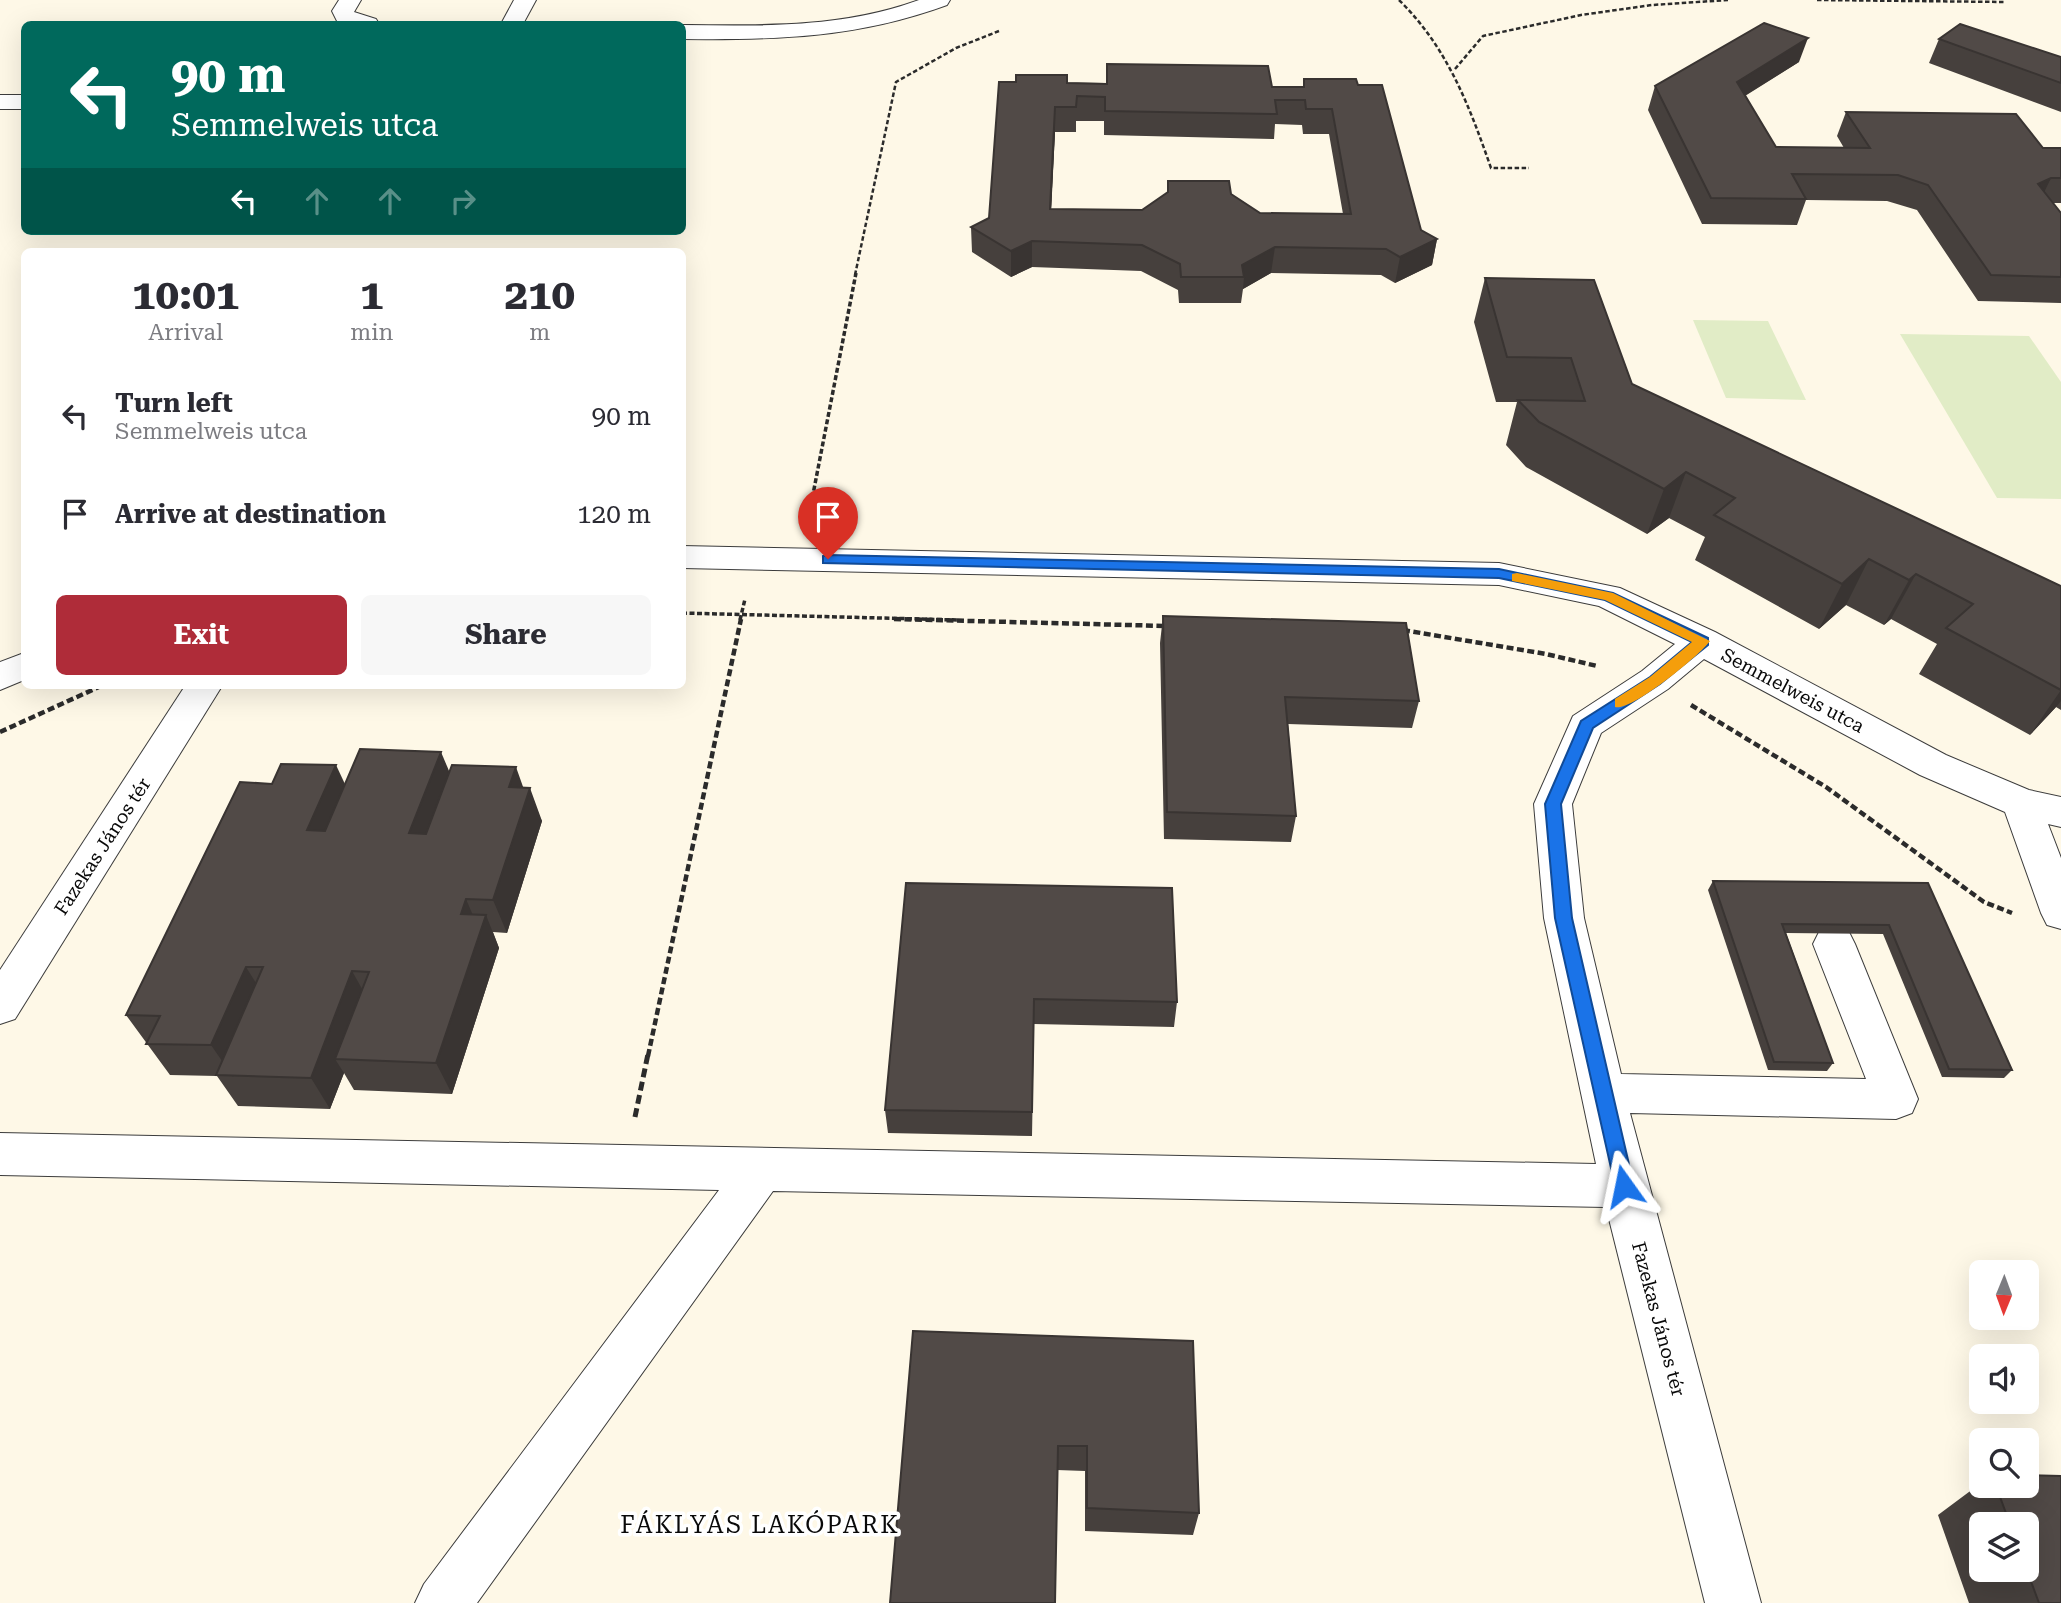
<!DOCTYPE html>
<meta charset="utf-8">
<style>
:root{--surface:#fff;--page:#f7f7f7;--text:#2b2b33;--muted:#7c7c81;--accent:#af2c39}
body{margin:0;font-family:"Roboto Serif",serif;background:var(--page);color:var(--text);height:100vh;display:flex;flex-direction:column;font-size:26px;white-space:nowrap}
*{box-sizing:border-box;margin:0}
p{font-size:23px;color:var(--muted)}
.icon{flex:none;width:38px;height:38px;fill:none;stroke:currentColor;stroke-width:2;stroke-linecap:round;stroke-linejoin:round}
.map{position:relative;flex:1;overflow:hidden}
.sheet{position:absolute;left:21px;top:248px;width:665px;height:441px;display:flex;flex-direction:column;background:var(--surface);border-radius:10px;box-shadow:0 7px 28px #0002}
.sheet>*{flex:none}
.banner{position:absolute;left:21px;top:21px;width:665px;height:214px;border-radius:10px;box-shadow:0 7px 28px #0002;background:#00695c;color:#fff;overflow:hidden}
.needle{width:46px;rotate:181deg}
.buttons{position:absolute;left:1969px;top:1260px;display:grid;gap:14px}
.buttons a{display:grid;place-items:center;width:70px;height:70px;border-radius:10px;background:var(--surface);box-shadow:0 7px 28px #0002;font-size:35px}
.pin{position:absolute;display:grid;place-items:center;width:60px;height:60px;color:#fff;margin:-72px -30px;border-radius:50% 50% 50% 0;rotate:-45deg;box-shadow:0 0 7px #0007}
.pin .icon{rotate:45deg}
.me{position:absolute;width:77px;margin:-38px;rotate:348deg;stroke-linejoin:round;filter:drop-shadow(0 0 5px #0008)}
.turn{display:flex;align-items:center;gap:24px;height:147px;padding:0 35px;font-size:32px}
.turn .icon{width:91px;height:91px;stroke-width:2.5}
.turn b{display:block;font-size:49px;line-height:60px}
.lanes{display:flex;align-items:center;height:66px;padding:0 35px;background:#0003;justify-content:center;gap:35px;direction:ltr}
.lanes .off{opacity:.35}
.eta{display:flex;justify-content:space-evenly;align-items:center;height:119px;text-align:center}
.eta b{font-size:42px;font-weight:700;line-height:49px}
.action{display:flex;gap:14px;margin-top:auto;padding:14px 35px}
.action a{flex:1;height:80px;border-radius:10px;background:var(--accent);color:#fff;font-size:28px;font-weight:700;line-height:80px;text-align:center}
.action a+a{background:var(--page);color:var(--text)}
ul{padding:0;list-style:none}
li{display:flex;align-items:center;gap:21px;height:98px;padding:0 35px}
li div{flex:1}
li b{display:block;font-size:26px}
li em{font-style:normal}
.map>svg:first-child{display:block}
.pitch{fill:#e1ecc6}
.lines{fill:none;stroke-linecap:round;stroke-linejoin:round}
.minor-casing{stroke:#3c3c3c;stroke-width:2}
.path-far3{stroke:#2b2b2b;stroke-width:2.5;stroke-dasharray:4.5 2.5;stroke-linecap:butt}
.path-far2{stroke:#2b2b2b;stroke-width:3.5;stroke-dasharray:5 2.5;stroke-linecap:butt}
.path-far1{stroke:#2b2b2b;stroke-width:4.5;stroke-dasharray:7 3.5;stroke-linecap:butt}
.path{stroke:#2b2b2b;stroke-width:5;stroke-dasharray:9 4.5;stroke-linecap:butt}
.minor{fill:#fff;fill-rule:evenodd}
.wall{fill:#46403d;fill-rule:evenodd}
.shaded-wall{fill:#393432}
.building{fill:#514a47;stroke:#393432;stroke-width:2;fill-rule:evenodd}
.route{fill:#1a73e8;stroke:#114b97;stroke-width:2}
.slow{fill:#f59e0b}
.labels{text-anchor:middle;stroke-width:7;stroke-linejoin:round;paint-order:stroke}
.street-label{font-size:19px;fill:#090909;stroke:#fff}
.near-neighbourhood-label{font-size:24px;letter-spacing:2px;fill:#090909;stroke:#fff}
</style>
<div class="map">
<svg width="2061" height="1603" viewBox="0 0 2061 1603">
<rect width="100%" height="100%" fill="#fef8e7"/>
<g class="pitch">
<path d="M 1693,320 L 1768,321 L 1806,400 L 1726,398 Z"/>
<path d="M 1900,334 L 2029,336 L 2061,382 L 2061,499 L 1997,498 Z"/>
</g>
<g class="lines">
<g class="minor-casing">
<g id="minor">
<path d="M 339,0 L 361,0 L 354,12 L 376,19 L 379,24 L 348,24 L 337,21 L 332,11 Z"/>
<path d="M 514,0 L 536,0 L 523,24 L 501,24 Z"/>
<path d="M 919,0 L 950,0 L 947,5 C 857,38 777,40 682,39 L 682,25 C 763,26 842,28 919,0 Z"/>
<rect x="0" y="95" width="24" height="14"/>
<path d="M 682,546 L 1499,563 L 1620,588 L 1715,632 L 1946,755 L 2029,790 L 2061,797 L 2061,827 L 2048,824 L 2061,858 L 2061,929 L 2047,925 L 2041,913 L 2005,812 L 1920,775 L 1704,659 L 1668,689 L 1601,733 L 1572,804 L 1584,918 L 1621,1074 L 1866,1079 L 1813,944 L 1819,932 L 1834,927 L 1849,932 L 1855,944 L 1918,1099 L 1912,1113 L 1896,1119 L 1630,1113 L 1761,1603 L 1705,1603 L 1606,1207 L 773,1191 L 477,1603 L 415,1603 L 424,1584 L 719,1190 L 0,1175 L 0,1133 L 1596,1164 L 1544,918 L 1534,804 L 1573,716 L 1642,671 L 1675,644 L 1599,606 L 1499,585 L 682,568 Z"/>
<path d="M 24,653 L 24,680 L 0,690 L 0,662 Z"/>
<path d="M 185,686 L 222,686 L 15,1019 L 0,1024 L 0,970 Z"/>
</g>
</g>
<g class="path-far3">
<path d="M 1399,0 C 1447,47 1469,105 1491,168 L 1529,168"/>
<path d="M 1817,0 L 2004,2"/>
<path d="M 1455,69 L 1483,36 L 1581,15 L 1652,5 L 1728,0"/>
<path d="M 855,275 L 896,82 L 956,48 L 999,31"/>
</g>
<g class="path-far2">
<path d="M 808,520 L 856,273"/>
<path d="M 682,613 L 959,620"/>
<path d="M 740,620 L 745,599"/>
</g>
<g class="path-far1">
<path d="M 894,619 L 1167,626"/>
<path d="M 1403,630 L 1546,654 L 1597,666"/>
<path d="M 1691,705 L 1826,787 L 1984,902 L 2012,913"/>
<path d="M 0,732 L 101,686"/>
<path d="M 648,1056 L 741,619"/>
</g>
<path class="path" d="M 635,1117 L 648,1054"/>
<use href="#minor" class="minor"/>
</g>
<g class="wall">
<path d="M 1939,39 L 2061,57 L 2061,112 L 1929,63 Z"/>
<path d="M 1799,62 L 1745,96 L 1776,147 L 1844,148 L 1837,136 L 1846,112 L 2043,148 L 2061,148 L 2061,203 L 2053,203 L 2061,213 L 2061,303 L 1978,301 L 1917,210 L 1887,201 L 1806,200 L 1797,225 L 1702,224 L 1648,110 L 1655,86 Z"/>
<path d="M 1107,64 L 1272,87 L 1303,87 L 1304,79 L 1358,85 L 1421,230 L 1437,239 L 1432,265 L 1395,283 L 1381,275 L 1271,273 L 1243,289 L 1241,303 L 1179,303 L 1178,290 L 1141,271 L 1032,267 L 1011,277 L 972,252 L 971,227 L 989,218 L 1016,82 L 1106,83 ZM 1076,121 L 1104,121 L 1104,135 L 1274,139 L 1275,124 L 1302,125 L 1303,134 L 1329,134 L 1343,214 L 1260,213 L 1231,194 L 1168,181 L 1167,193 L 1142,210 L 1051,209 L 1055,132 L 1076,132 Z"/>
<path d="M 1485,278 L 1632,384 L 2061,586 L 2061,710 L 2056,707 L 2030,735 L 1919,674 L 1937,644 L 1891,619 L 1884,625 L 1846,605 L 1819,629 L 1695,560 L 1705,537 L 1669,518 L 1647,534 L 1526,467 L 1506,445 L 1517,402 L 1496,402 L 1474,322 Z"/>
<path d="M 1163,616 L 1419,701 L 1412,728 L 1288,724 L 1296,816 L 1291,842 L 1164,839 L 1160,643 Z"/>
<path d="M 272,784 L 523,787 L 542,821 L 507,933 L 493,932 L 499,948 L 452,1094 L 354,1090 L 344,1073 L 330,1109 L 238,1106 L 217,1076 L 170,1075 L 126,1015 Z"/>
<path d="M 1713,881 L 1928,883 L 2012,1070 L 2004,1078 L 1942,1077 L 1883,934 L 1786,933 L 1833,1063 L 1827,1071 L 1768,1070 L 1708,890 Z"/>
<path d="M 906,883 L 1177,1002 L 1174,1027 L 1034,1024 L 1032,1136 L 888,1133 L 885,1110 Z"/>
<path d="M 913,1331 L 1199,1513 L 1193,1535 L 1085,1531 L 1085,1471 L 1057,1470 Z"/>
<path d="M 1981,1483 L 1981,1486 L 2026,1486 L 2061,1603 L 1969,1603 L 1938,1515 ZM 1981,1524 L 2026,1524 L 2026,1570 L 1981,1570 Z"/>
</g>
<g class="shaded-wall">
<path d="M 1808,38 L 1799,62 L 1728,106 L 1737,82 Z"/>
<path d="M 1055,107 L 1055,132 L 1050,234 L 1050,209 Z"/>
<path d="M 2051,178 L 2039,203 L 2038,184 Z"/>
<path d="M 1437,239 L 1432,265 L 1395,283 L 1400,257 Z"/>
<path d="M 1032,241 L 1032,267 L 1011,277 L 1011,251 Z"/>
<path d="M 1275,247 L 1271,273 L 1243,289 L 1244,277 L 1242,265 Z"/>
<path d="M 1686,472 L 1669,518 L 1647,534 L 1664,489 Z"/>
<path d="M 1869,559 L 1846,605 L 1819,629 L 1842,584 Z"/>
<path d="M 1916,574 L 1891,619 L 1884,625 L 1909,580 Z"/>
<path d="M 2061,690 L 2061,701 L 2056,707 L 2030,735 Z"/>
<path d="M 441,752 L 455,785 L 424,866 L 409,833 Z"/>
<path d="M 336,765 L 352,799 L 325,864 L 307,830 Z"/>
<path d="M 516,767 L 527,798 L 530,788 L 542,821 L 507,933 L 493,900 L 509,787 Z"/>
<path d="M 466,899 L 480,932 L 486,915 L 499,948 L 452,1094 L 436,1063 L 461,914 Z"/>
<path d="M 246,967 L 266,999 L 233,1077 L 211,1045 Z"/>
<path d="M 352,971 L 370,1003 L 335,1059 L 344,1073 L 330,1109 L 311,1078 Z"/>
</g>
<g class="building">
<path d="M 1764,23 L 1808,38 L 1737,82 L 1776,147 L 1870,148 L 1846,112 L 2016,114 L 2043,148 L 2061,148 L 2061,178 L 2051,178 L 2038,184 L 2061,213 L 2061,277 L 1991,275 L 1928,185 L 1898,175 L 1792,174 L 1806,199 L 1711,198 L 1655,86 Z"/>
<path d="M 1960,24 L 2061,57 L 2061,83 L 1939,39 Z"/>
<path d="M 1107,64 L 1268,66 L 1272,87 L 1304,87 L 1304,79 L 1356,79 L 1358,85 L 1382,85 L 1421,230 L 1437,239 L 1400,257 L 1386,249 L 1275,247 L 1242,265 L 1244,277 L 1181,277 L 1180,264 L 1142,245 L 1032,241 L 1011,251 L 971,227 L 989,218 L 999,82 L 1016,82 L 1016,75 L 1067,75 L 1067,83 L 1107,84 ZM 1077,96 L 1105,97 L 1105,111 L 1277,114 L 1275,100 L 1305,100 L 1306,109 L 1332,109 L 1351,214 L 1260,213 L 1231,194 L 1229,181 L 1168,181 L 1168,192 L 1142,210 L 1050,209 L 1055,107 L 1076,107 Z"/>
<path d="M 1485,278 L 1594,280 L 1632,384 L 2061,586 L 2061,690 L 1946,628 L 1973,604 L 1916,574 L 1909,580 L 1869,559 L 1842,584 L 1714,515 L 1735,498 L 1686,472 L 1664,489 L 1539,422 L 1518,400 L 1585,401 L 1571,358 L 1507,357 Z"/>
<path d="M 1163,616 L 1406,623 L 1419,701 L 1285,697 L 1296,816 L 1167,812 Z"/>
<path d="M 360,749 L 441,752 L 409,833 L 426,834 L 452,765 L 516,767 L 509,787 L 530,788 L 493,900 L 466,899 L 461,914 L 486,915 L 436,1063 L 335,1059 L 369,972 L 352,971 L 311,1078 L 216,1075 L 263,967 L 246,967 L 211,1045 L 146,1044 L 160,1016 L 126,1015 L 240,782 L 272,784 L 281,764 L 336,765 L 307,830 L 325,831 Z"/>
<path d="M 1713,881 L 1928,883 L 2012,1070 L 1949,1069 L 1889,925 L 1782,924 L 1833,1063 L 1774,1062 Z"/>
<path d="M 906,883 L 1172,888 L 1177,1002 L 1034,999 L 1032,1112 L 885,1110 Z"/>
<path d="M 913,1331 L 1193,1341 L 1199,1513 L 1087,1508 L 1087,1446 L 1058,1446 L 1055,1603 L 890,1603 Z"/>
<path d="M 2026,1475 L 2061,1476 L 2061,1603 L 2039,1603 L 2026,1568 L 2026,1524 L 2010,1524 L 1996,1486 L 2026,1486 Z"/>
</g>
<path class="route" d="M 828,555 L 1499,569 L 1613,593 L 1708,638 L 1708,645 L 1660,684 L 1593,728 L 1561,804 L 1572,918 L 1634,1186 L 1631,1193 L 1624,1195 L 1618,1193 L 1615,1186 L 1555,918 L 1545,804 L 1581,721 L 1650,677 L 1692,642 L 1605,600 L 1499,578 L 823,563 L 823,556 Z"/>
<path class="slow" d="M 1517,573 L 1613,593 L 1710,641 C 1699,656 1631,712 1615,707 L 1615,699 L 1650,677 L 1692,642 L 1605,600 L 1512,581 L 1512,574 Z"/>
<g class="labels">
<g class="street-label">
<text transform="translate(1793 690) rotate(28)" y="7">Semmelweis utca</text>
<text transform="translate(102 846) rotate(-57)" y="7">Fazekas János tér</text>
<text transform="translate(1659 1319) rotate(75)" y="7">Fazekas János tér</text>
</g>
<g class="near-neighbourhood-label">
<text x="760" y="1533">FÁKLYÁS LAKÓPARK</text>
</g>
</g>
</svg>
<div class="buttons">
<a><svg class="needle" viewBox="-14 -14 28 28"><path d="M0-13l5 13h-10z" fill="#e53935"/><path d="M0 13l5-13h-10z" fill="#7c7c81"/></svg></a>
<a><svg class="icon" aria-label="sound" viewBox="0 0 24 24"><path d="M4 9h4l5-4v14l-5-4H4zM17 9q2 3 0 6"/></svg></a>
<a><svg class="icon" aria-label="search" viewBox="0 0 24 24"><circle cx="10" cy="10" r="6"/><path d="M15 15l6 6"/></svg></a>
<a><svg class="icon" aria-label="layers" viewBox="0 0 24 24"><path d="M12 4l9 5-9 5-9-5zM3 14l9 5 9-5"/></svg></a>
</div>
<div class="pin" style="left:828px;top:559px;background:#d93025"><svg class="icon" aria-label="arrive" viewBox="0 0 24 24"><path d="M6 21V4h12l-3 4 3 4H6"/></svg></div>
<svg class="me" style="left:1624px;top:1186px" viewBox="-20 -20 40 40"><path d="M0-17L14 15 0 8-14 15z" fill="#1a73e8" stroke="#fff" stroke-width="4"/></svg>
<div class="banner">
<div class="turn"><svg class="icon" aria-label="left" viewBox="0 0 24 24"><path d="M17 20v-9H6M10 6l-5 5 5 5"/></svg><div><b>90 m</b>Semmelweis utca</div></div>
<div class="lanes"><svg class="icon" aria-label="left" viewBox="0 0 24 24"><path d="M17 20v-9H6M10 6l-5 5 5 5"/></svg><svg class="icon off" aria-label="ahead" viewBox="0 0 24 24"><path d="M12 20V5M6 11l6-6 6 6"/></svg><svg class="icon off" aria-label="ahead" viewBox="0 0 24 24"><path d="M12 20V5M6 11l6-6 6 6"/></svg><svg class="icon off" aria-label="right" viewBox="0 0 24 24"><path d="M7 20v-9h11M14 6l5 5-5 5"/></svg></div>
</div>
<section class="sheet">
<div class="eta">
<div><b>10:01</b><p>Arrival</p></div>
<div><b>1</b><p>min</p></div>
<div><b>210</b><p>m</p></div>
</div>
<ul>
<li><svg class="icon" aria-label="left" viewBox="0 0 24 24"><path d="M17 20v-9H6M10 6l-5 5 5 5"/></svg><div><b>Turn left</b><p>Semmelweis utca</p></div><em>90 m</em></li>
<li><svg class="icon" aria-label="arrive" viewBox="0 0 24 24"><path d="M6 21V4h12l-3 4 3 4H6"/></svg><div><b>Arrive at destination</b></div><em>120 m</em></li>
</ul>
<div class="action"><a>Exit</a><a>Share</a></div>
</section>
</div>
